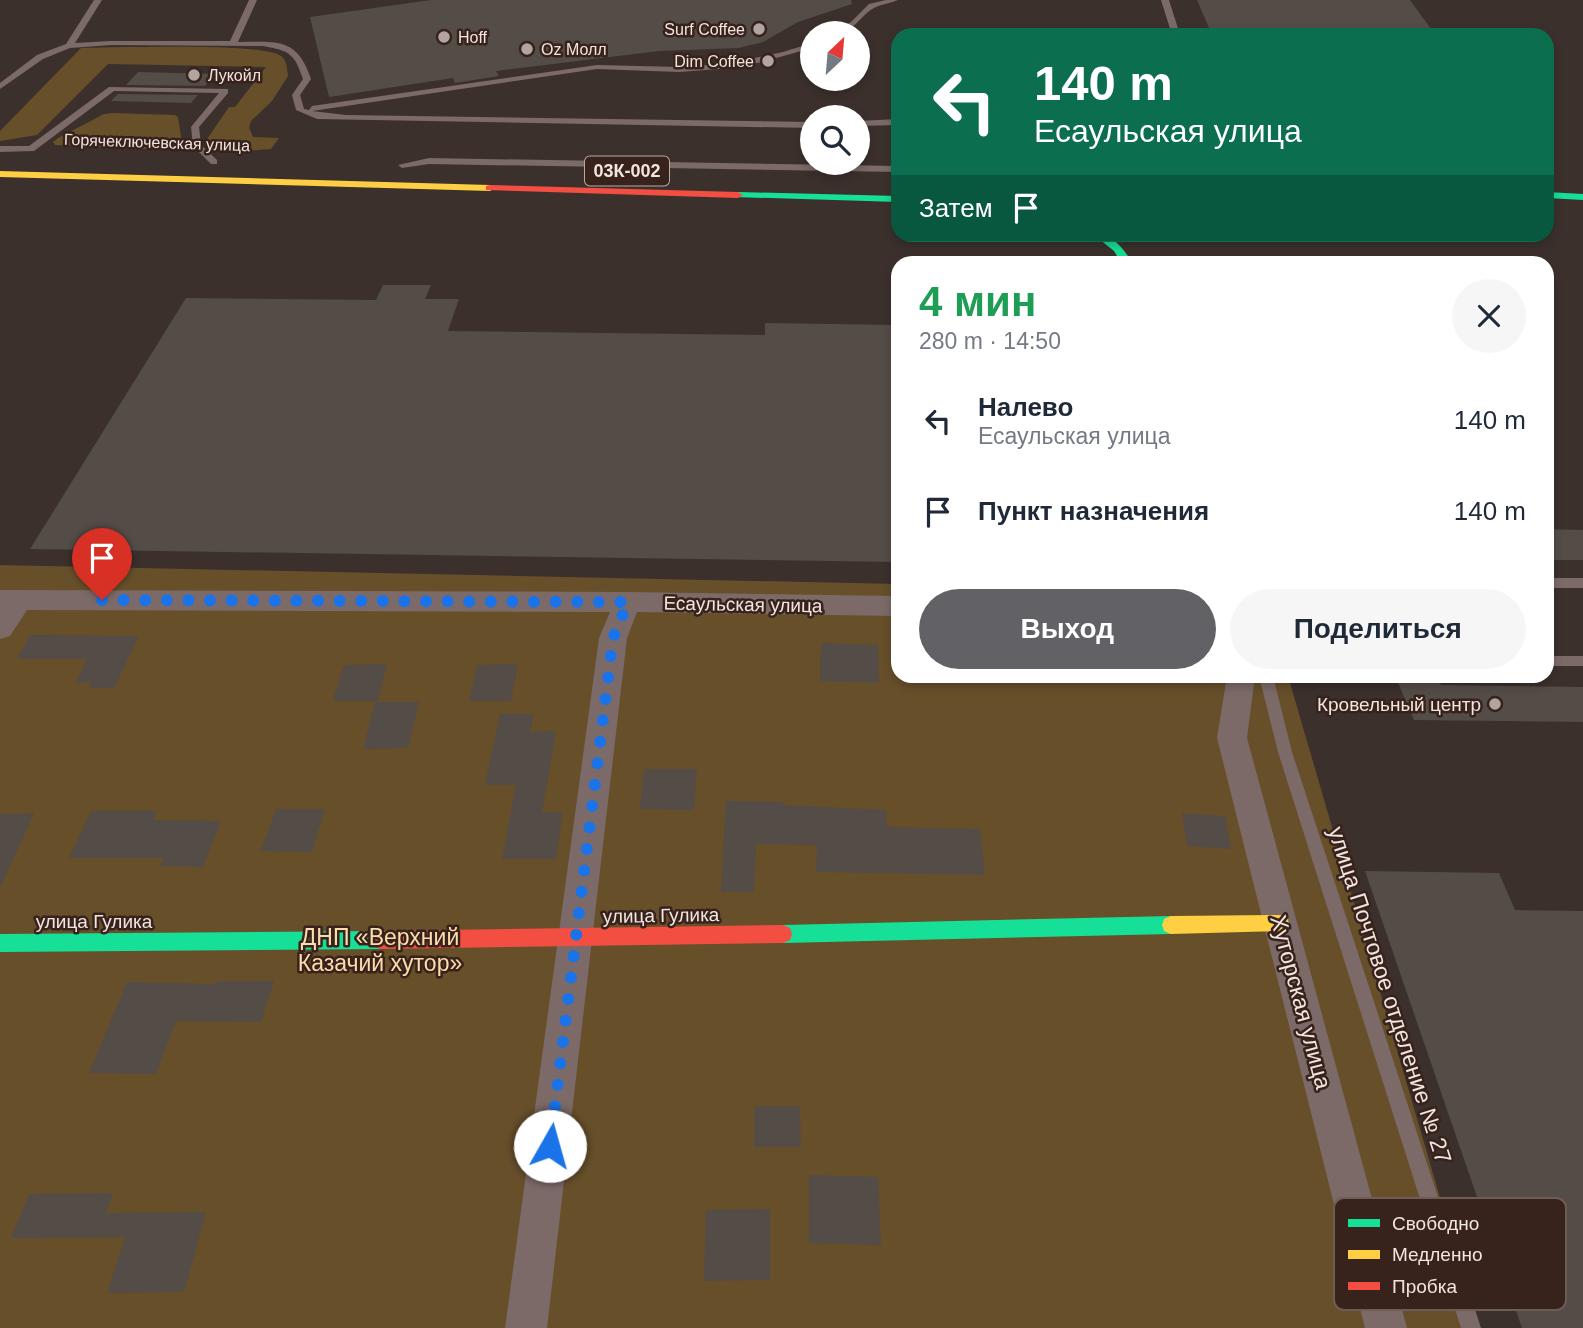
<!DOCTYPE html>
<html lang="ru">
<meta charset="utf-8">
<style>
:root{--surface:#fff;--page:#f6f6f7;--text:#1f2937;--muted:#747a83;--accent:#616166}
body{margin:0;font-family:Helvetica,sans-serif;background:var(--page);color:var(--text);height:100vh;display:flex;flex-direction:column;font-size:26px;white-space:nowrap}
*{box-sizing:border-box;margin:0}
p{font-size:23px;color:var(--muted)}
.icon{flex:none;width:38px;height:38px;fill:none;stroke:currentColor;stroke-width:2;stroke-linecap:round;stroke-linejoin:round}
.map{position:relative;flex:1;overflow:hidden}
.details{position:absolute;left:891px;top:256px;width:663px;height:427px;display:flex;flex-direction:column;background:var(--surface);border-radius:21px;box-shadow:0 4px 10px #0003}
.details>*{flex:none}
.top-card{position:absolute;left:891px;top:28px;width:663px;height:214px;border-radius:21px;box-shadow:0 4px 10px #0003;background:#0b6e4f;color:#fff;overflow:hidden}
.needle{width:46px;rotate:26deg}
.controls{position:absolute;left:800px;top:21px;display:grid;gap:14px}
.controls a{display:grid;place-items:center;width:70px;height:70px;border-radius:50%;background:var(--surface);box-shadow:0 4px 10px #0003;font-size:35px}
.pin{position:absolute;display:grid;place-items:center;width:60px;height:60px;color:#fff;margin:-72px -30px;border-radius:50% 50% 50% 0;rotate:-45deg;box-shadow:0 0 7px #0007}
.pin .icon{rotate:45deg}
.me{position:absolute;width:77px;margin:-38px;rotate:7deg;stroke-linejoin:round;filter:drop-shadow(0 0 5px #0008)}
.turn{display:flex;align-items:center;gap:24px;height:147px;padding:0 28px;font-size:32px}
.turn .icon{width:91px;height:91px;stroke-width:2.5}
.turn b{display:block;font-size:49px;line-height:60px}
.then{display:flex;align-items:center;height:66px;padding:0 28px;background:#0003;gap:14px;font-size:26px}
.round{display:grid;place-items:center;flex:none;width:74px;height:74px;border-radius:37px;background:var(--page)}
.head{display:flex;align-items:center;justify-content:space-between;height:119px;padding:0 28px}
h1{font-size:42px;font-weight:800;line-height:52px;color:#1e9e55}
.cta{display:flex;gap:14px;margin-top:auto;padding:14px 28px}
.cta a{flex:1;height:80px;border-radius:42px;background:var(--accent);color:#fff;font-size:28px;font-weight:800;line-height:80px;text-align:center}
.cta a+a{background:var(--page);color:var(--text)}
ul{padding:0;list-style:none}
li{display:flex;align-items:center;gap:21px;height:91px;padding:0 28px}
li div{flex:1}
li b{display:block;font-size:26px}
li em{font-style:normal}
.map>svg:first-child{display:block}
.green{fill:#674f2a}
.building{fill:#544c47}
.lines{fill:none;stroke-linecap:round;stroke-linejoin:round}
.lane{fill:#7b6a68;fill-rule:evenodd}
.street{fill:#7b6a68;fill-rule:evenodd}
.fast{fill:#16e098;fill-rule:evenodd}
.slow{fill:#ffcf43;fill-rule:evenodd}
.jam{fill:#f24e42;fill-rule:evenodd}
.route{stroke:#1a73e8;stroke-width:12;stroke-dasharray:0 21.6}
.poi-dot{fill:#b2a5a0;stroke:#37221c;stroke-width:2.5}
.labels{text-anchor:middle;stroke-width:5;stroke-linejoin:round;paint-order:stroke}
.far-poi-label{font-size:16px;fill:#f2e4df;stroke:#37221c;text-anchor:start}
.far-street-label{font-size:16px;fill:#f2e4df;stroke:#37221c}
.shield{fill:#37221c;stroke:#baaaa4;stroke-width:2}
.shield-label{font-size:18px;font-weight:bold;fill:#f2e4df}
.street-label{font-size:19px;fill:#f2e4df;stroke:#37221c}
.poi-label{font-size:19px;fill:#f2e4df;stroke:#37221c;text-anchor:end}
.near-park-label{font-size:23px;fill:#fddcac;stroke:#37221c}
.near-street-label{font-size:23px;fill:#f2e4df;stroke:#37221c}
.key{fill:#37221c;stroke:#6f5c56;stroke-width:2}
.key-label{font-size:19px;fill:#f2e4df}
</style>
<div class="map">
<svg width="1583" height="1328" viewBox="0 0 1583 1328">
<rect width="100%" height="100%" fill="#3b302c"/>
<g class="green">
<path d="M 125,47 C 151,47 267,44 281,56 C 287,60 287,69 288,76 L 272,101 L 251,121 L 249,127 L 253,137 L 279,138 L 271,149 C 252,150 219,156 205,142 L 229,107 L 235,107 L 266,67 L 108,64 L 37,135 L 0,141 L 0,131 L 81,48 Z"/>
<path d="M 113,113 L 175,115 L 178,117 L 182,143 L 171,150 L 55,145 L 53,142 L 58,138 L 104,114 Z"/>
<path d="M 0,565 L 898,584 L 898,676 L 1288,676 L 1478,1328 L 0,1328 Z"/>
</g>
<g class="building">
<path d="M 431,0 L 851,0 L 852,4 L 798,22 L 763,42 L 739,48 L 659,51 L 496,71 L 499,76 L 455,83 L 453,78 L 329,97 L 310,17 Z"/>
<path d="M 1197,0 L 1410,0 L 1434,33 L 1209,28 Z"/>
<path d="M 138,72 L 215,74 L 205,86 L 126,85 Z"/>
<path d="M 118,94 L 198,95 L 191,103 L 111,101 Z"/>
<path d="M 383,285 L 431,285 L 425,299 L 459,299 L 448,331 L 765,335 L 765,323 L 898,325 L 898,562 L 30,549 L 186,298 L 376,300 Z"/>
<path d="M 1547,529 L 1583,530 L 1583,560 L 1547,560 Z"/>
<path d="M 30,635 L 139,636 L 114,688 L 89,688 L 91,682 L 76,683 L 87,659 L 17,659 Z"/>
<path d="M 821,643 L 878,645 L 879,683 L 820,681 Z"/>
<path d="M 387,664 L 378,701 L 333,701 L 344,665 Z"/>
<path d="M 518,664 L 511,701 L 469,701 L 477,665 Z"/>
<path d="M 1395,676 L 1437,676 L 1441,685 L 1583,687 L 1583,722 L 1414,720 Z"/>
<path d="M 375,702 L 419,702 L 408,748 L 363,749 Z"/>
<path d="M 500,714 L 534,714 L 530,732 L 556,731 L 542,812 L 563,812 L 556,859 L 502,859 L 516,785 L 485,785 Z"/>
<path d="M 644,769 L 697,769 L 694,810 L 640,809 Z"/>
<path d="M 726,801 L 784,802 L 784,805 L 886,810 L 887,827 L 980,829 L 985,875 L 816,872 L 817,845 L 756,844 L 754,892 L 721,892 Z"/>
<path d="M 276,809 L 325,809 L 312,852 L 261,851 Z"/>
<path d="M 91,811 L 157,811 L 154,820 L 221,821 L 203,867 L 160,866 L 164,858 L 69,858 Z"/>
<path d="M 34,813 L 0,888 L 0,814 Z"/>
<path d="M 1182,813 L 1225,816 L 1231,849 L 1187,846 Z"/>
<path d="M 1365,871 L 1499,873 L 1515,910 L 1583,911 L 1583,1328 L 1522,1328 Z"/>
<path d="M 217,981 L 274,981 L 261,1022 L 176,1021 L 156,1074 L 89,1073 L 127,982 L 216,984 Z"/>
<path d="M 754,1106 L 800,1106 L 801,1147 L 754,1147 Z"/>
<path d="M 809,1175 L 878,1177 L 881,1245 L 809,1243 Z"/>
<path d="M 113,1193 L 106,1213 L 206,1212 L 184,1292 L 107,1293 L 125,1237 L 11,1238 L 29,1194 Z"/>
<path d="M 770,1209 L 770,1280 L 704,1281 L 706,1210 Z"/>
</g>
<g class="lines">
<g class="lane">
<path d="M 94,0 L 102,0 L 75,43 L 111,41 L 230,41 L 249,0 L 257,0 L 238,42 C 277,42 297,37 311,79 L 300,95 L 304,109 L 309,110 L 312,106 L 597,65 L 679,67 L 732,63 L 783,52 L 812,43 L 812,48 L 762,62 L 732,68 L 679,72 L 597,69 L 312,111 L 346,115 L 812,122 L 812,128 L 317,119 L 296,110 L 292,95 L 303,79 C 294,53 290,51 263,46 L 111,45 L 70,48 L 43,59 L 0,89 L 0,83 L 37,55 L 66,44 Z"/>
<path d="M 886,0 L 898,0 C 891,3 883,4 876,7 C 859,15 855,34 833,33 L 851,22 L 869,4 Z"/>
<path d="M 1161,0 L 1169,0 L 1180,35 L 1172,35 Z"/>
<path d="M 109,87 L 228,89 L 228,93 L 199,127 L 201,145 L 217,160 L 217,164 L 211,164 L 193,146 L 191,127 L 219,93 L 114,91 L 34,151 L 0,152 L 0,146 L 29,146 Z"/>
<path d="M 898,119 L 898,125 L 858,126 L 858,121 Z"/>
<path d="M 429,158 L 898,166 L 898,172 L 429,164 L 402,168 L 398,165 Z"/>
<path d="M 1124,256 L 1143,260 L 1144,262 L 1120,262 L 1119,259 Z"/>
<rect x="1547" y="578" width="36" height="10"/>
<rect x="1547" y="656" width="36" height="10"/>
<path d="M 1259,676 L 1273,676 L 1292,752 L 1481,1328 L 1461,1328 L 1278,752 Z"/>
</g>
<g class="street">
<path d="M 0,590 L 628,592 L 898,596 L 898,616 L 637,612 L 627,638 L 547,1328 L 505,1328 L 599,638 L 610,612 L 27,610 L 10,636 L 0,639 Z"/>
<path d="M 1227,676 L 1255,676 L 1247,738 L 1407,1328 L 1365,1328 L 1217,738 Z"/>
</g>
<g class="fast">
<path d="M 738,192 L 898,196 L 898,202 L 734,197 L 734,193 Z"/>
<path d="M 1547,192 L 1583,194 L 1583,200 L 1547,198 Z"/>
<path d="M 1093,234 C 1111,234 1120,244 1130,259 L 1128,261 L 1120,261 L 1114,251 Z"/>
<path d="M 1171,916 L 1178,919 L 1180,925 L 1178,931 L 1171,934 L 783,943 L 776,940 L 774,934 L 776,928 L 783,925 Z"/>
<path d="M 380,931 L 387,934 L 389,940 L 387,946 L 380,949 L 0,952 L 0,934 Z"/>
</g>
<g class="slow">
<path d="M 0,171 L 490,185 L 495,188 L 490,191 L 0,177 Z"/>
<path d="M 1280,915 L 1287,917 L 1289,923 L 1287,929 L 1280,931 L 1171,934 L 1164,931 L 1162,925 L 1164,919 L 1171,916 Z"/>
</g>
<g class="jam">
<path d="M 490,185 L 738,192 L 743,195 L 738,198 L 486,190 L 486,186 Z"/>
<path d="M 783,925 L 790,928 L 792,934 L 790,940 L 783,943 L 380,949 L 373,946 L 371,940 L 373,934 L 380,931 Z"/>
</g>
</g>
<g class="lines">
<path class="route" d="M 102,600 L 628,602 L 613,638 L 550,1146"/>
</g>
<g class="poi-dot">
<circle cx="759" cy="29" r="7"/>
<circle cx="444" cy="37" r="7"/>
<circle cx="527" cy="49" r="7"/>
<circle cx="768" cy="61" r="7"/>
<circle cx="194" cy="75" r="7"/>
<circle cx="1495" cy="704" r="7"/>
</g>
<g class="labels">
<g class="far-poi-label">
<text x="745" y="35" text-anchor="end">Surf Coffee</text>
<text x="458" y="43">Hoff</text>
<text x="541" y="55">Oz Молл</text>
<text x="754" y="67" text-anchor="end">Dim Coffee</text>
<text x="208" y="81">Лукойл</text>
</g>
<g class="far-street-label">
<text transform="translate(157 142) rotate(2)" y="6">Горячеключевская улица</text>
</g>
<rect class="shield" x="585" y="156.5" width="84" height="29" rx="5"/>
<g class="shield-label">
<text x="627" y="177">03К-002</text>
</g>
<g class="street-label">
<text transform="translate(743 604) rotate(1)" y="7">Есаульская улица</text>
<text transform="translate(661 915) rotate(-1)" y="7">улица Гулика</text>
<text x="94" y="928">улица Гулика</text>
</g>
<g class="poi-label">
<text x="1481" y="711">Кровельный центр</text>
</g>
<g class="near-park-label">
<text x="380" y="945">ДНП «Верхний<tspan x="380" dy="26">Казачий хутор»</tspan></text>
</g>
<g class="near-street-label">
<text transform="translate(1390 995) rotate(72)" y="8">улица Почтовое отделение № 27</text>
<text transform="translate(1301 1002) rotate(75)" y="8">Хуторская улица</text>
</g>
</g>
<rect x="1334" y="1198" width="232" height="112" rx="10" class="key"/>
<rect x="1348" y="1219" width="32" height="8" fill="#16e098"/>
<rect x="1348" y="1250" width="32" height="9" fill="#ffcf43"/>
<rect x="1348" y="1282" width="32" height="8" fill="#f24e42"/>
<g class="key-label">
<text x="1392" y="1230">Свободно</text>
<text x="1392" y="1261">Медленно</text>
<text x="1392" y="1293">Пробка</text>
</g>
</svg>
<div class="controls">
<a><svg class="needle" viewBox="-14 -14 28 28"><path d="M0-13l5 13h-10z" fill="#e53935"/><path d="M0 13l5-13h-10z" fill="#747a83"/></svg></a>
<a><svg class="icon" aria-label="search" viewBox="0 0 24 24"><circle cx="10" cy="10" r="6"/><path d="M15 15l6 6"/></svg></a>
</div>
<div class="pin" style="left:102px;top:600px;background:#d93025"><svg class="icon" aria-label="arrive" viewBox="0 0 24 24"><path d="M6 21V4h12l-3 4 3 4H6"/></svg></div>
<svg class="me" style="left:550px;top:1146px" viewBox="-20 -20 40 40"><circle r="19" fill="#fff"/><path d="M0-13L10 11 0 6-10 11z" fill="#1a73e8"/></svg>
<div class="top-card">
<div class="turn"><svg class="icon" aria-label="left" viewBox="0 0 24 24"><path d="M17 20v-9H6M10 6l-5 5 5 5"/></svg><div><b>140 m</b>Есаульская улица</div></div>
<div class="then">Затем<svg class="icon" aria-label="arrive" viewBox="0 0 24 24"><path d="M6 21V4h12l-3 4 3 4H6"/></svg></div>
</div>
<section class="details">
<div class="head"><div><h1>4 мин</h1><p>280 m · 14:50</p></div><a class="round"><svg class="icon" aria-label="close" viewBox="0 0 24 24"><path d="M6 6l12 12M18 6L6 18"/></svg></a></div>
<ul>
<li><svg class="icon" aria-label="left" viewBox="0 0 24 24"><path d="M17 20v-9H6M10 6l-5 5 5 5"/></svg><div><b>Налево</b><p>Есаульская улица</p></div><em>140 m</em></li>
<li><svg class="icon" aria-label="arrive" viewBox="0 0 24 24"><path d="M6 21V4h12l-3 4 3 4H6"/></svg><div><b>Пункт назначения</b></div><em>140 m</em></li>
</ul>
<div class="cta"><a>Выход</a><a>Поделиться</a></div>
</section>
</div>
